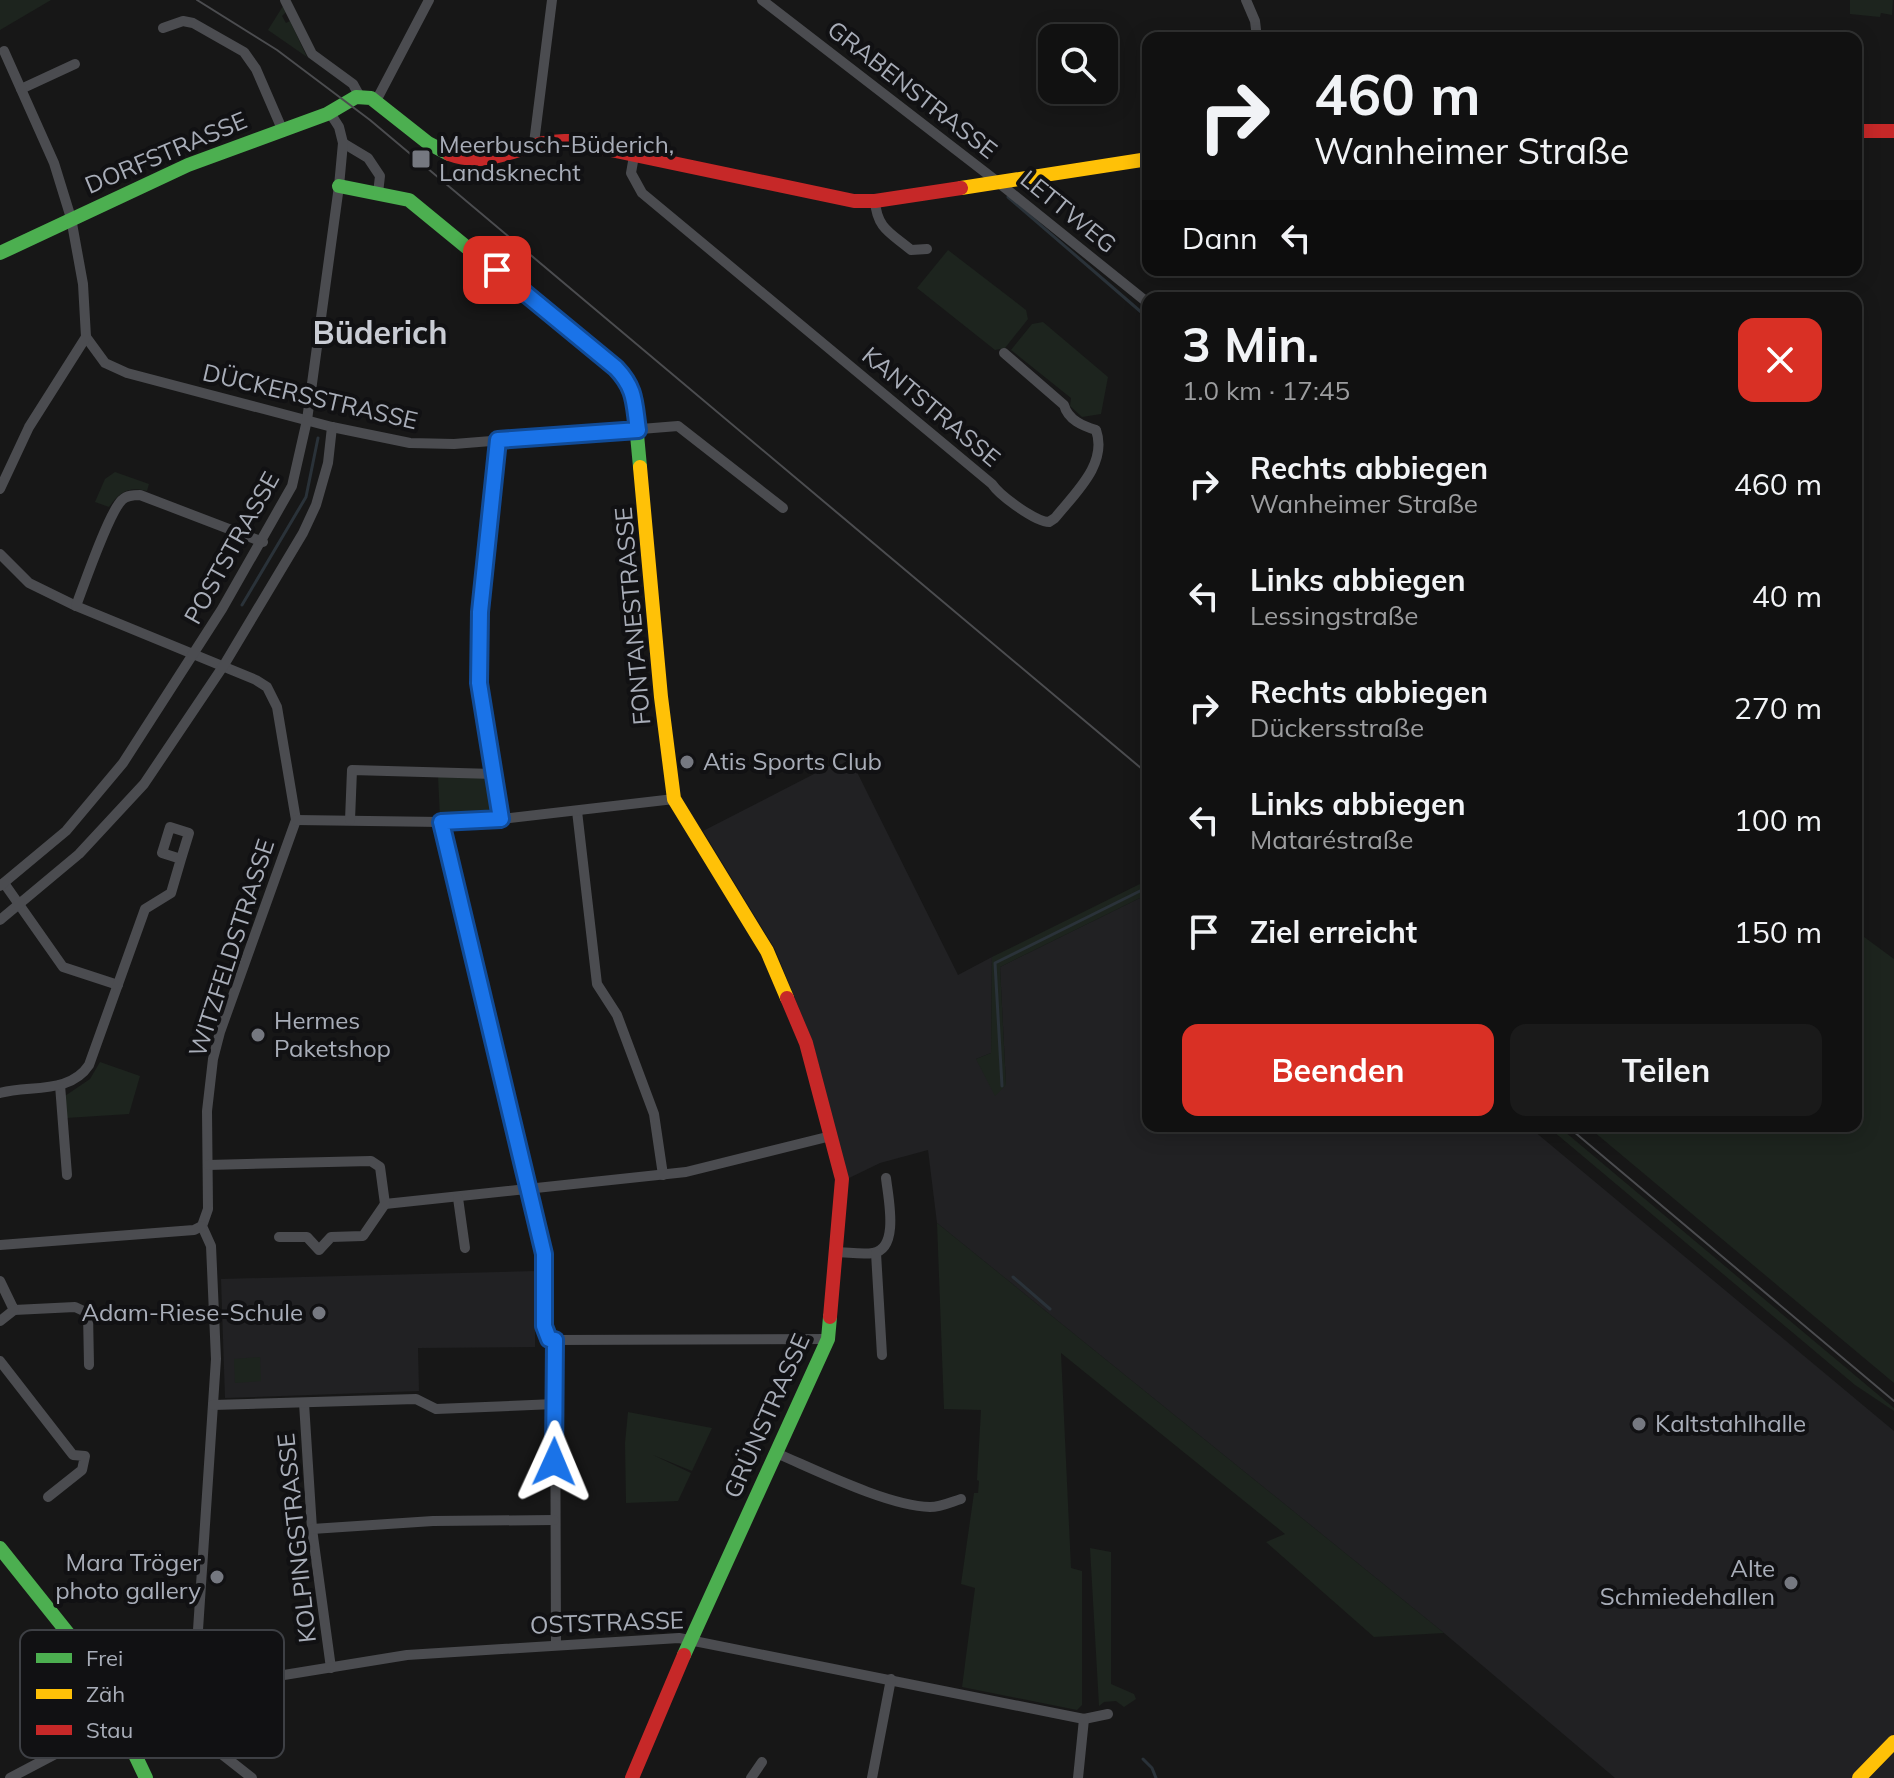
<!DOCTYPE html>
<html lang="de">
<meta charset="utf-8">
<style>
:root{--surface:#111;--page:#1a1a1a;--text:#f1f3f6;--muted:#9c9d9f;--line:#303131;--accent:#d93025}
body{margin:0;font-family:Mulish,sans-serif;background:var(--page);color:var(--text);height:100vh;display:flex;flex-direction:column;font-size:30px;white-space:nowrap}
*{box-sizing:border-box;margin:0}
p{font-size:26px;color:var(--muted)}
.icon{flex:none;width:44px;height:44px;fill:none;stroke:currentColor;stroke-width:2;stroke-linecap:round;stroke-linejoin:round}
.map{position:relative;flex:1;overflow:hidden}
.panel{position:absolute;left:1142px;top:292px;width:720px;height:840px;display:flex;flex-direction:column;background:var(--surface);border-radius:16px;box-shadow:0 4px 20px #0003,0 0 0 2px var(--line)}
.panel>*{flex:none}
.banner{position:absolute;left:1142px;top:32px;width:720px;height:244px;border-radius:16px;box-shadow:0 4px 20px #0003,0 0 0 2px var(--line);background:#111;color:var(--text);overflow:hidden}
.buttons{position:absolute;left:1038px;top:24px;display:grid;gap:16px}
.buttons a{display:grid;place-items:center;width:80px;height:80px;border-radius:16px;background:var(--surface);box-shadow:0 4px 20px #0003,0 0 0 2px var(--line);font-size:40px}
.pin{position:absolute;display:grid;place-items:center;width:68px;height:68px;color:#fff;margin:-34px;border-radius:16px;box-shadow:0 4px 12px #0006}
.me{position:absolute;width:88px;margin:-44px;rotate:1deg;stroke-linejoin:round;filter:drop-shadow(0 0 6px #0008)}
.turn{display:flex;align-items:center;gap:28px;height:168px;padding:0 40px;font-size:36px}
.turn .icon{width:104px;height:104px;stroke-width:2.5}
.turn b{display:block;font-size:56px;line-height:68px}
.then{display:flex;align-items:center;height:76px;padding:0 40px;background:#0003;gap:16px;font-size:30px}
.round{display:grid;place-items:center;flex:none;width:84px;height:84px;border-radius:16px;background:var(--page)}
.head{display:flex;align-items:center;justify-content:space-between;height:136px;padding:0 40px}
h1{font-size:48px;font-weight:700;line-height:60px}
.primary-button{display:flex;gap:16px;margin-top:auto;padding:16px 40px}
.primary-button a{flex:1;height:92px;border-radius:16px;background:var(--accent);color:#fff;font-size:32px;font-weight:700;line-height:92px;text-align:center}
.primary-button a+a{background:var(--page);color:var(--text)}
ul{padding:0;list-style:none}
li{display:flex;align-items:center;gap:24px;height:112px;padding:0 40px}
li div{flex:1}
li b{display:block;font-size:30px}
li em{font-style:normal}
.map>svg:first-child{display:block}
.built{fill:#212123}
.green{fill:#1d241e}
.lines{fill:none;stroke-linecap:round;stroke-linejoin:round}
.stream{stroke:#2a3239;stroke-width:3}
.street{stroke:#4b4c50;stroke-width:10}
.fast{stroke:#4caf50;stroke-width:14}
.slow{stroke:#ffc107;stroke-width:14}
.jam{stroke:#c62828;stroke-width:14}
.tram{stroke:#4b4c4f;stroke-width:2}
.route-casing{stroke:#114b97;stroke-width:20}
.route{stroke:#1a73e8;stroke-width:14}
.poi-dot{fill:#757880;stroke:#111113;stroke-width:3}
.labels{text-anchor:middle;stroke-width:8;stroke-linejoin:round;paint-order:stroke}
.street-label{font-size:24px;fill:#a8adb8;stroke:#111113}
.poi-label{font-size:24px;fill:#a8adb8;stroke:#111113;text-anchor:start}
.district-label{font-size:32px;font-weight:bold;fill:#c9ccd4;stroke:#111113}
.key{fill:#111113;stroke:#3e4045;stroke-width:2}
.key-label{font-size:22px;fill:#a8adb8}
</style>
<div class="map">
<svg width="1894" height="1778" viewBox="0 0 1894 1778">
<rect width="100%" height="100%" fill="#171717"/>
<g class="built">
<path d="M 849,756 L 958,975 L 992,957 L 991,1053 L 976,1059 L 1006,1085 L 1000,967 L 1148,894 L 1148,1126 L 1528,1126 L 1894,1431 L 1894,1737 L 1853,1778 L 1615,1778 L 1444,1633 L 937,1223 L 928,1150 L 880,1163 L 847,1179 L 813,1043 L 775,949 L 703,831 Z"/>
<path d="M 535,1271 L 535,1347 L 418,1348 L 419,1391 L 225,1398 L 221,1279 Z"/>
<path d="M 1894,1752 L 1894,1778 L 1869,1778 Z"/>
</g>
<g class="green">
<path d="M 0,0 L 51,0 L 0,30 Z"/>
<path d="M 1850,0 L 1893,0 L 1892,15 L 1881,13 L 1880,17 L 1850,14 Z"/>
<path d="M 283,6 L 286,12 L 282,16 L 286,23 L 290,21 L 307,57 L 268,30 Z"/>
<path d="M 948,250 L 1026,310 L 1028,319 L 1005,348 L 995,350 L 917,288 Z"/>
<path d="M 1043,322 L 1108,377 L 1101,414 L 1082,417 L 1070,406 L 1071,398 L 1011,350 L 1032,324 Z"/>
<path d="M 115,472 L 149,484 L 147,491 C 128,486 120,492 109,507 L 95,502 L 105,479 Z"/>
<path d="M 438,776 L 490,777 L 496,815 L 440,818 Z"/>
<path d="M 1148,880 L 1148,894 L 1000,967 L 1006,1085 L 995,1096 L 976,1059 L 991,1053 L 992,957 Z"/>
<path d="M 1856,931 L 1894,959 L 1894,1383 L 1587,1126 L 1856,1126 Z"/>
<path d="M 100,1062 L 140,1076 L 129,1114 L 66,1118 L 65,1096 L 90,1079 Z"/>
<path d="M 1547,1126 L 1558,1126 L 1894,1408 L 1894,1411 L 1855,1385 Z"/>
<path d="M 937,1223 L 1444,1633 L 1374,1637 L 1266,1542 L 1285,1534 L 1061,1353 L 1071,1568 L 1082,1571 L 1082,1705 L 1077,1710 L 962,1687 L 975,1588 L 961,1584 L 974,1493 L 978,1493 L 979,1481 L 977,1480 L 981,1410 L 944,1409 Z"/>
<path d="M 260,1357 L 261,1381 L 235,1383 L 234,1359 Z"/>
<path d="M 628,1412 L 712,1428 L 692,1471 L 653,1455 L 691,1473 L 678,1501 L 626,1503 L 625,1443 Z"/>
<path d="M 1090,1548 L 1111,1552 L 1111,1684 L 1134,1694 L 1136,1699 L 1124,1707 L 1116,1701 L 1104,1702 L 1099,1706 Z"/>
</g>
<g class="lines">
<g class="stream">
<path d="M 1008,197 L 1148,318"/>
<path d="M 242,605 L 306,497 L 318,438"/>
<path d="M 1002,1086 L 995,963 L 1148,887"/>
<path d="M 1013,1277 L 1050,1309"/>
<path d="M 1143,1759 L 1152,1768 L 1156,1778"/>
</g>
<g class="street">
<path d="M 285,0 L 312,54 L 353,84 L 359,95"/>
<path d="M 762,0 L 999,183 L 1148,303"/>
<path d="M 1246,0 L 1255,21 L 1257,38"/>
<path d="M 163,28 L 183,21 L 193,23 L 244,52 L 256,69 L 282,129"/>
<path d="M 21,89 L 75,64"/>
<path d="M 376,101 L 429,0"/>
<path d="M 343,143 L 368,158 L 380,176 L 378,193"/>
<path d="M 534,143 L 552,0"/>
<path d="M 634,156 L 631,173 L 642,193 L 992,484 C 1000,496 1036,522 1049,522 L 1055,518 C 1075,493 1108,464 1096,430 C 1083,426 1068,420 1064,405 L 1004,353"/>
<path d="M 875,201 C 877,229 891,233 911,250 L 927,249"/>
<path d="M 86,337 L 105,363 L 127,373 L 332,427 L 410,443 L 454,444 L 678,426 L 783,508"/>
<path d="M 498,440 L 480,612 L 479,683 L 501,819"/>
<path d="M 0,489 L 29,427 L 86,337 L 83,284 L 71,218 L 54,163 L 4,51"/>
<path d="M 0,554 L 29,583 L 76,606 L 256,680 L 267,687 L 277,707 L 296,820 L 220,1032 L 213,1059 L 207,1111 L 208,1209 L 202,1226 L 211,1246 L 216,1359 L 195,1675 L 198,1686"/>
<path d="M 76,606 C 84,585 109,512 122,500 C 127,495 134,495 140,495 L 263,542"/>
<path d="M 577,811 L 597,984 L 617,1015 L 654,1114 L 663,1175"/>
<path d="M 296,820 L 441,822 L 501,819 L 674,799"/>
<path d="M 350,820 L 352,770 L 494,774"/>
<path d="M 441,822 L 544,1254 L 544,1326 L 549,1339 L 555,1340 L 556,1645"/>
<path d="M 4,883 L 63,967 L 118,985"/>
<path d="M 0,886 L 66,831 L 123,763 L 222,609 L 292,486 L 307,420 L 339,186 L 343,143 L 339,127 L 330,113"/>
<path d="M 0,920 L 79,854 L 144,784 L 224,665 L 303,533 L 316,505 L 328,463 L 332,427"/>
<path d="M 60,1085 L 67,1175"/>
<path d="M 0,1093 C 31,1085 70,1094 89,1065 L 145,909 L 171,893 L 181,859 L 162,853 L 170,827 L 189,833 L 181,859"/>
<path d="M 208,1165 L 371,1161 L 380,1167 L 385,1204 L 686,1172 L 831,1136"/>
<path d="M 458,1198 L 465,1248"/>
<path d="M 279,1237 L 307,1237 L 319,1250 L 331,1237 L 363,1236 L 385,1204"/>
<path d="M 0,1245 L 194,1230 L 202,1226"/>
<path d="M 835,1252 C 847,1252 862,1255 873,1253 C 900,1249 888,1197 886,1178"/>
<path d="M 876,1253 L 882,1355"/>
<path d="M 0,1281 L 14,1310 L 75,1307 L 88,1313 L 89,1365"/>
<path d="M 0,1321 L 14,1310"/>
<path d="M 555,1340 L 828,1339"/>
<path d="M 0,1361 L 73,1455 L 85,1456 L 82,1470 L 48,1497"/>
<path d="M 304,1403 L 312,1529 L 331,1668"/>
<path d="M 213,1405 L 416,1399 L 436,1409 L 555,1404"/>
<path d="M 776,1453 C 816,1470 888,1506 930,1507 C 941,1507 951,1502 961,1499"/>
<path d="M 312,1529 L 433,1521 L 554,1520"/>
<path d="M 198,1686 L 210,1687 L 407,1655 L 679,1638 L 1084,1719 L 1108,1714"/>
<path d="M 198,1686 L 192,1697 L 191,1730 L 252,1778"/>
<path d="M 10,1778 L 120,1720"/>
<path d="M 751,1778 L 762,1762"/>
<path d="M 872,1778 L 891,1679"/>
<path d="M 1078,1778 L 1084,1719"/>
</g>
<g class="fast">
<path d="M 339,186 L 409,200 L 626,378 L 637,405 L 635,413 L 640,467"/>
<path d="M 0,253 L 188,165 L 327,114 L 356,97 L 371,98 L 428,143 L 449,154"/>
<path d="M 0,1548 L 91,1662 L 146,1778"/>
<path d="M 684,1655 L 828,1339 L 830,1317"/>
</g>
<g class="slow">
<path d="M 961,188 L 1148,159"/>
<path d="M 640,467 L 661,697 L 674,799 L 767,951 L 787,998"/>
<path d="M 1859,1778 L 1894,1742"/>
</g>
<g class="jam">
<path d="M 1856,131 L 1894,131"/>
<path d="M 449,154 C 494,171 524,139 568,141 L 854,201 L 875,201 L 961,188"/>
<path d="M 787,998 L 806,1043 L 842,1179 L 830,1317"/>
<path d="M 632,1778 L 684,1655"/>
</g>
<g class="tram">
<path d="M 197,0 L 277,50 L 370,120 L 1148,774"/>
<path d="M 1567,1126 L 1894,1401"/>
</g>
</g>
<g class="lines">
<g class="route-casing">
<path id="route" d="M 497,270 L 616,368 C 636,389 634,403 638,430 L 498,440 L 480,612 L 479,683 L 501,819 L 441,822 L 544,1254 L 544,1326 L 549,1339 L 555,1340 L 554,1462"/>
</g>
<use href="#route" class="route"/>
</g>
<g class="poi-dot">
<rect x="411" y="149" width="20" height="20" rx="4"/>
<circle cx="687" cy="762" r="8"/>
<circle cx="258" cy="1035" r="8"/>
<circle cx="319" cy="1313" r="8"/>
<circle cx="1639" cy="1424" r="8"/>
<circle cx="217" cy="1577" r="8"/>
<circle cx="1791" cy="1583" r="8"/>
</g>
<g class="labels">
<g class="street-label">
<text transform="translate(912 90) rotate(38)" y="8">GRABENSTRASSE</text>
<text transform="translate(166 153) rotate(-23)" y="8">DORFSTRASSE</text>
<text transform="translate(1068 212) rotate(39)" y="8">LETTWEG</text>
<text transform="translate(310 397) rotate(13)" y="8">DÜCKERSSTRASSE</text>
<text transform="translate(931 407) rotate(40)" y="8">KANTSTRASSE</text>
<text transform="translate(232 548) rotate(-61)" y="8">POSTSTRASSE</text>
<text transform="translate(633 616) rotate(-95)" y="8">FONTANESTRASSE</text>
<text transform="translate(232 948) rotate(-72)" y="8">WITZFELDSTRASSE</text>
<text transform="translate(767 1416) rotate(-66)" y="8">GRÜNSTRASSE</text>
<text transform="translate(297 1538) rotate(-96)" y="8">KOLPINGSTRASSE</text>
<text transform="translate(607 1623) rotate(-2)" y="8">OSTSTRASSE</text>
</g>
<g class="poi-label">
<text x="439" y="153">Meerbusch-Büderich,<tspan x="439" dy="28">Landsknecht</tspan></text>
<text x="703" y="770">Atis Sports Club</text>
<text x="274" y="1029">Hermes<tspan x="274" dy="28">Paketshop</tspan></text>
<text x="303" y="1321" text-anchor="end">Adam-Riese-Schule</text>
<text x="1655" y="1432">Kaltstahlhalle</text>
<text x="201" y="1571" text-anchor="end">Mara Tröger<tspan x="201" dy="28">photo gallery</tspan></text>
<text x="1775" y="1577" text-anchor="end">Alte<tspan x="1775" dy="28">Schmiedehallen</tspan></text>
</g>
<g class="district-label">
<text x="380" y="344">Büderich</text>
</g>
</g>
<rect x="20" y="1630" width="264" height="128" rx="12" class="key"/>
<rect x="36" y="1653" width="36" height="10" fill="#4caf50"/>
<rect x="36" y="1689" width="36" height="10" fill="#ffc107"/>
<rect x="36" y="1725" width="36" height="10" fill="#c62828"/>
<g class="key-label">
<text x="86" y="1666">Frei</text>
<text x="86" y="1702">Zäh</text>
<text x="86" y="1738">Stau</text>
</g>
</svg>
<div class="buttons">
<a><svg class="icon" aria-label="search" viewBox="0 0 24 24"><circle cx="10" cy="10" r="6"/><path d="M15 15l6 6"/></svg></a>
</div>
<div class="pin" style="left:497px;top:270px;background:#d93025"><svg class="icon" aria-label="arrive" viewBox="0 0 24 24"><path d="M6 21V4h12l-3 4 3 4H6"/></svg></div>
<svg class="me" style="left:554px;top:1462px" viewBox="-20 -20 40 40"><path d="M0-17L14 15 0 8-14 15z" fill="#1a73e8" stroke="#fff" stroke-width="4"/></svg>
<div class="banner">
<div class="turn"><svg class="icon" aria-label="right" viewBox="0 0 24 24"><path d="M7 20v-9h11M14 6l5 5-5 5"/></svg><div><b>460 m</b>Wanheimer Straße</div></div>
<div class="then">Dann<svg class="icon" aria-label="left" viewBox="0 0 24 24"><path d="M17 20v-9H6M10 6l-5 5 5 5"/></svg></div>
</div>
<section class="panel">
<div class="head"><div><h1>3 Min.</h1><p>1.0 km · 17:45</p></div><a class="round" style="background:#d93025;color:#fff"><svg class="icon" aria-label="close" viewBox="0 0 24 24"><path d="M6 6l12 12M18 6L6 18"/></svg></a></div>
<ul>
<li><svg class="icon" aria-label="right" viewBox="0 0 24 24"><path d="M7 20v-9h11M14 6l5 5-5 5"/></svg><div><b>Rechts abbiegen</b><p>Wanheimer Straße</p></div><em>460 m</em></li>
<li><svg class="icon" aria-label="left" viewBox="0 0 24 24"><path d="M17 20v-9H6M10 6l-5 5 5 5"/></svg><div><b>Links abbiegen</b><p>Lessingstraße</p></div><em>40 m</em></li>
<li><svg class="icon" aria-label="right" viewBox="0 0 24 24"><path d="M7 20v-9h11M14 6l5 5-5 5"/></svg><div><b>Rechts abbiegen</b><p>Dückersstraße</p></div><em>270 m</em></li>
<li><svg class="icon" aria-label="left" viewBox="0 0 24 24"><path d="M17 20v-9H6M10 6l-5 5 5 5"/></svg><div><b>Links abbiegen</b><p>Mataréstraße</p></div><em>100 m</em></li>
<li><svg class="icon" aria-label="arrive" viewBox="0 0 24 24"><path d="M6 21V4h12l-3 4 3 4H6"/></svg><div><b>Ziel erreicht</b></div><em>150 m</em></li>
</ul>
<div class="primary-button"><a>Beenden</a><a>Teilen</a></div>
</section>
</div>
